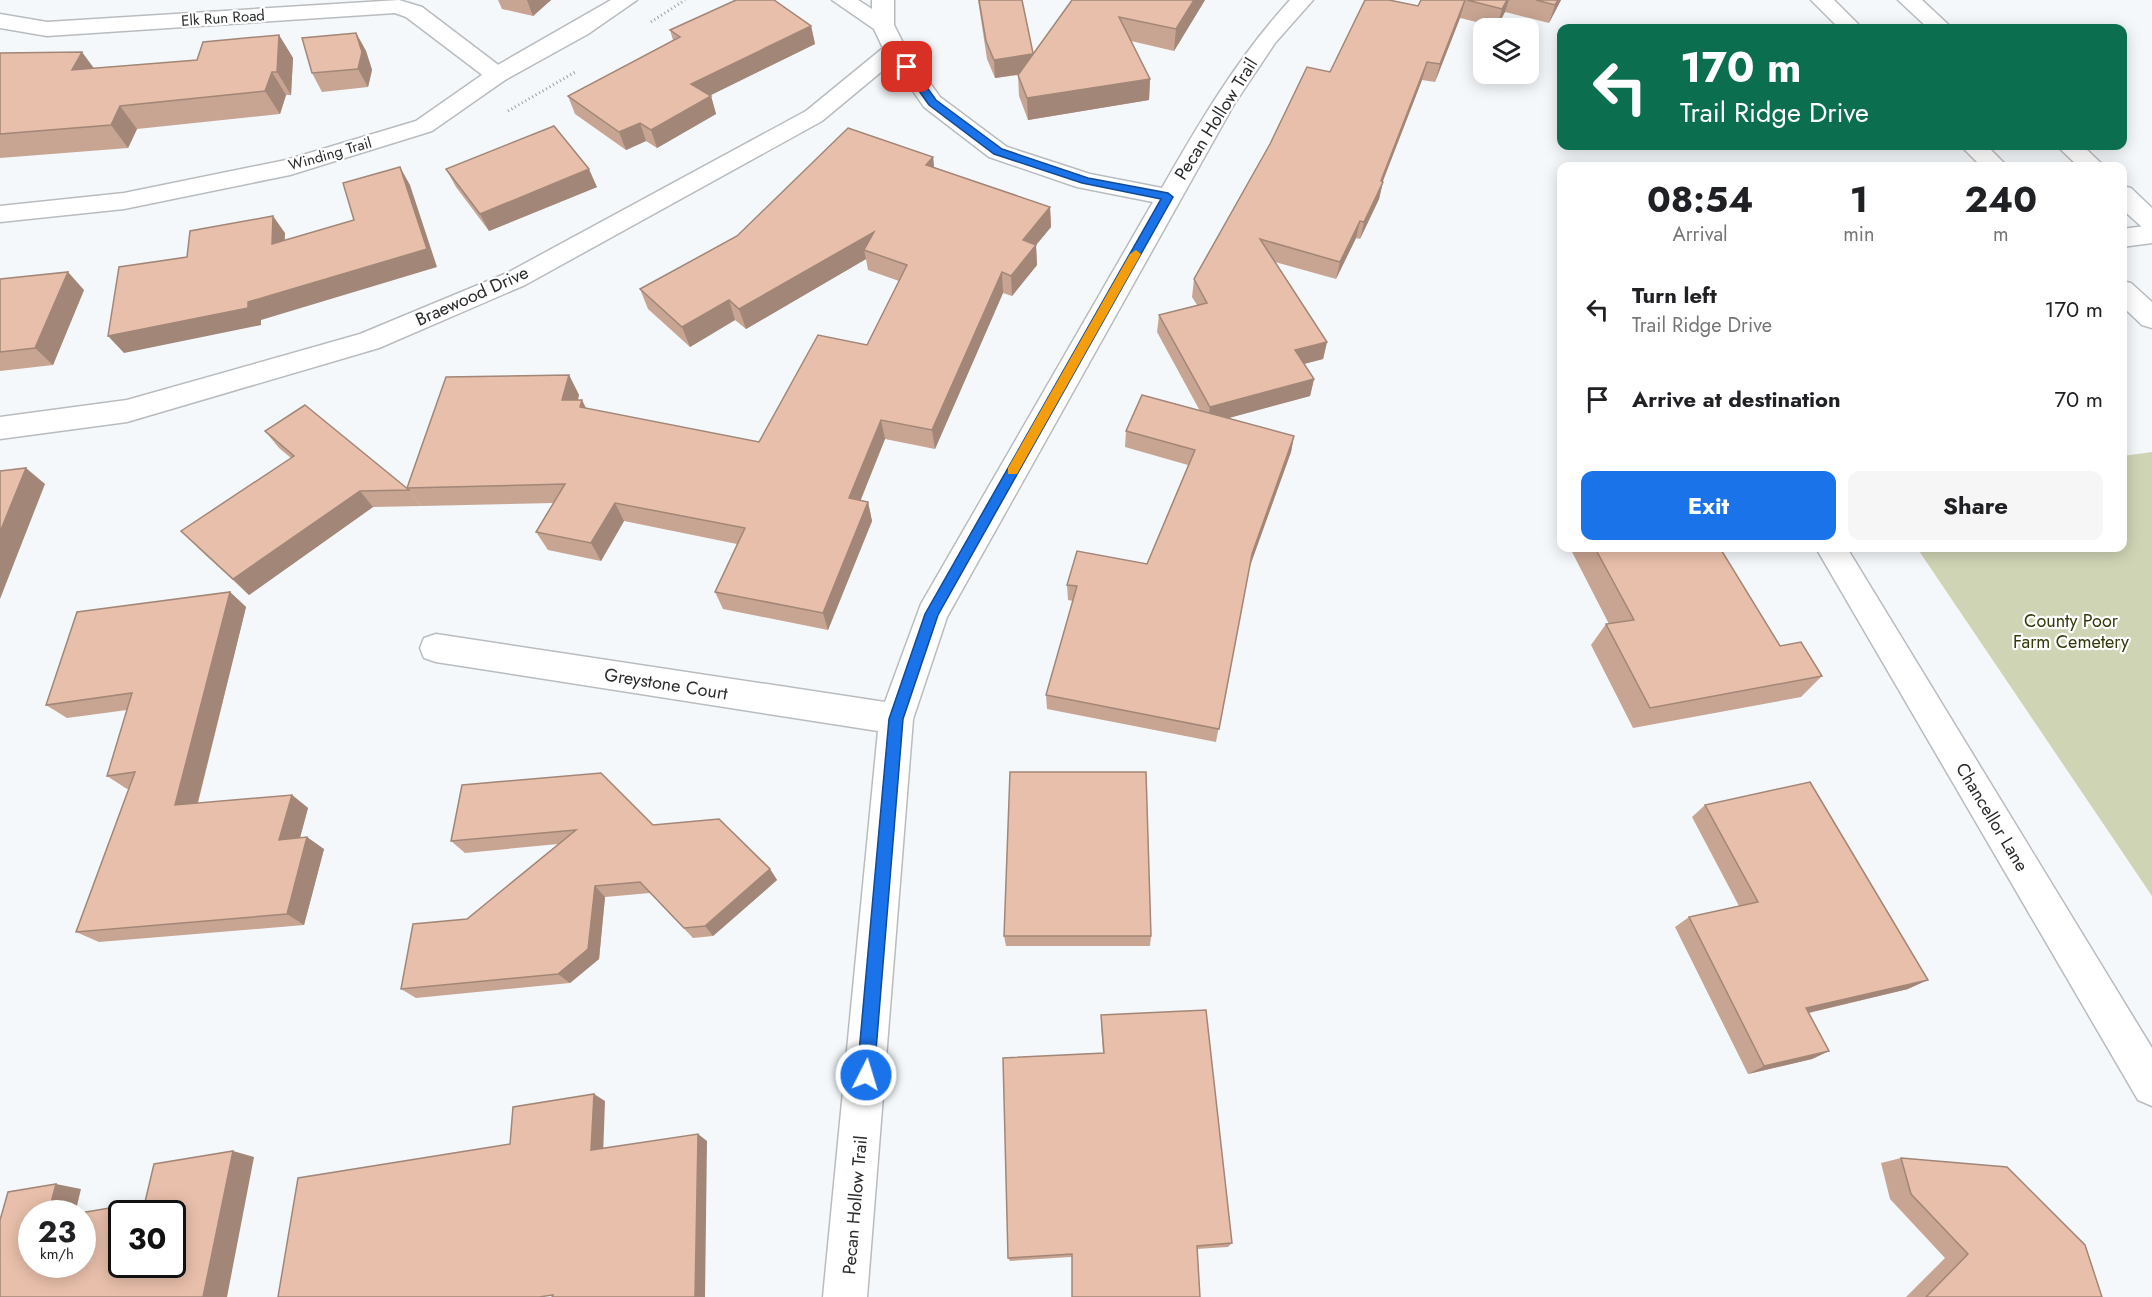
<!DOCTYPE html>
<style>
:root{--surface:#fff;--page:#f6f6f6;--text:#202124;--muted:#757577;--accent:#1a73e8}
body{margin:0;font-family:Jost,sans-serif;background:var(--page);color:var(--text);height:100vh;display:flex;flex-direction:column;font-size:22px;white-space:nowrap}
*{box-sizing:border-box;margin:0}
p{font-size:20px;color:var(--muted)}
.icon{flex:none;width:33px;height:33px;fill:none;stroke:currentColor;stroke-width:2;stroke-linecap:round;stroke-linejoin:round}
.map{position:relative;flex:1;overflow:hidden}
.panel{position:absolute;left:1557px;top:162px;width:570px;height:390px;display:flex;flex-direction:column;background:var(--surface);border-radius:12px;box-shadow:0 3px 15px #0003}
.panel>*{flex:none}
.banner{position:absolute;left:1557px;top:24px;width:570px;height:126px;border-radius:12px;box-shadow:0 3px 15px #0003;background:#0b6e4f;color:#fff;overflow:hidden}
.buttons{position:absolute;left:1473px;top:18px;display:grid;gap:12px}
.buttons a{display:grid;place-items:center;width:66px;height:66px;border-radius:12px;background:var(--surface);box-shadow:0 3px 15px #0003;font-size:30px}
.speed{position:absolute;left:18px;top:1200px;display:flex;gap:12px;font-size:30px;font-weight:700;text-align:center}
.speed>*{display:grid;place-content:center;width:78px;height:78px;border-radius:50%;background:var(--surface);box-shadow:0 3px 15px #0003;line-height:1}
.speed small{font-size:15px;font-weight:400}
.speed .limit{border:3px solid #111;border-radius:9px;background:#fff;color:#111}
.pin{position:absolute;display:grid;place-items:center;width:51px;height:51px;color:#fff;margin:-26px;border-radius:12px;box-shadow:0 3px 9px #0006}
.me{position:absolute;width:66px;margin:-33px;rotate:5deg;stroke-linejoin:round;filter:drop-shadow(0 0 4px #0008)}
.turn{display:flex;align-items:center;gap:21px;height:126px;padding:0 24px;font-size:27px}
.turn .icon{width:78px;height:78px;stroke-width:2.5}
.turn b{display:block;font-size:42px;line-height:51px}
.eta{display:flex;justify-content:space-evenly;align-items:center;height:102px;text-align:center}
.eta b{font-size:36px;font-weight:700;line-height:42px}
.cta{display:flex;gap:12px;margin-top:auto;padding:12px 24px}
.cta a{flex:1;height:69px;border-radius:12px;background:var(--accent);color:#fff;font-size:24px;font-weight:700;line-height:69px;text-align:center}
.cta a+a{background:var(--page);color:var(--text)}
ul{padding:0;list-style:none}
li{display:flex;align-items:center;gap:18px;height:90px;padding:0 24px}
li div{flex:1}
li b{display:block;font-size:22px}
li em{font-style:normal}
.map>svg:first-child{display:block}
.green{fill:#cfd4b5}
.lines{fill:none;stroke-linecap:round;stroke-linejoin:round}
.street-casing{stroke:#b9bcbf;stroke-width:3}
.secondary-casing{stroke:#b9bcbf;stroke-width:3}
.path{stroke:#9da0a2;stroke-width:3;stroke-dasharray:1 3;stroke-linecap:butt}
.street{fill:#fff;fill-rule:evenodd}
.secondary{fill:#fff;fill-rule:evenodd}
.wall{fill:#c8a492}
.shaded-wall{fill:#a28677}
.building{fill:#e8bfaa;stroke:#a28677;stroke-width:1.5;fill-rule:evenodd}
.route{fill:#1a73e8;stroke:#114b97;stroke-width:1.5}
.slow{fill:#f59e0b}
.labels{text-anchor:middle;stroke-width:4.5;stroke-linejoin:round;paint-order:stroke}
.far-street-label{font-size:15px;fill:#292b2c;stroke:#fff}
.street-label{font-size:18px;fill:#292b2c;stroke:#fff}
.park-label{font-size:18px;fill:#353908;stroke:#fff}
</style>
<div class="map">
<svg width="2152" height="1297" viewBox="0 0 2152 1297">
<rect width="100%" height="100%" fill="#f4f8fb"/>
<path class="green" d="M 2152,452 L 2152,896 L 1917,548 L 2122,548 L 2123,456 Z"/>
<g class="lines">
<g class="street-casing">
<g id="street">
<path d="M 399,0 L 422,7 L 505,70 L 509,75 L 505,80 L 489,80 L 406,17 L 395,13 L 47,36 L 0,28 L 0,14 L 47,22 Z"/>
<path d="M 832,0 L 858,0 L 872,9 L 872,0 L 894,0 L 894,25 L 906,49 L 940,97 L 1007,147 L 1090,174 L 1162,188 C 1200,121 1238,57 1290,0 L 1313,0 L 1275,43 L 1233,106 L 947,617 L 913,719 L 867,1297 L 823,1297 L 878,731 L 436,662 L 424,658 L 420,648 L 424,638 L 436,634 L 885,702 L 921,604 L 1153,202 L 1077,187 L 989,157 L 924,107 L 893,62 L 822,121 L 525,285 L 379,348 L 127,422 L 0,439 L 0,417 L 127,400 L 360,334 L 507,273 L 806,111 L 883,48 L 874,29 Z"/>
<path d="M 2152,225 L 2152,243 L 2122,247 L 2122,229 Z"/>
<path d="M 1816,548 L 1847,548 L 2152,1048 L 2152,1106 L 2138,1100 Z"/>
</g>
</g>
<g class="secondary-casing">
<g id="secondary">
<path d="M 611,0 L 637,0 L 588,34 L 505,80 L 432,131 L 290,175 L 124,209 L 0,222 L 0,206 L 124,193 L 286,160 L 416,121 L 489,70 Z"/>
<path d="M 1811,0 L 1834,0 L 1862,28 L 1839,28 Z"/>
<path d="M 1898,0 L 1922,0 L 1952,28 L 1928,28 Z"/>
<path d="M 1961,146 L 1987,146 L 2007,166 L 1981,166 Z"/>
<path d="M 2057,146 L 2083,146 L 2104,166 L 2078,166 Z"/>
<path d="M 2122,186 L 2131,188 L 2152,208 L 2152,230 L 2143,228 L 2122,209 Z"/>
<path d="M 2122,281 L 2131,283 L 2152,302 L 2152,328 L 2142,325 L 2122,306 Z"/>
</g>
</g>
<g class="path">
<path d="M 651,22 L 685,0"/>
<path d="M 508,111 L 577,71"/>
</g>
<use href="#street" class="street"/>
<use href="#secondary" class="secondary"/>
</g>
<g class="wall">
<path d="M 498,0 L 551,0 L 533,16 L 502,9 Z"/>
<path d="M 978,0 L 1022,0 L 1033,53 L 1072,0 L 1205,0 L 1174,51 L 1131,41 L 1150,79 L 1149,100 L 1028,120 L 1019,96 L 1018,75 L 995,78 L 987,59 Z"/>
<path d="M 1421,0 L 1561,0 L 1549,23 L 1505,12 L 1497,27 L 1460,18 L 1435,82 L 1422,80 L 1383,181 L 1379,199 L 1360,239 L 1356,238 L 1336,279 L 1275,262 L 1327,342 L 1323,359 L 1304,364 L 1314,379 L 1310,396 L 1228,418 L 1294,436 L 1291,452 L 1249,567 L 1216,742 L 1047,709 L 1046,695 L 1073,601 L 1068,600 L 1067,585 L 1147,564 L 1188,465 L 1125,447 L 1126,431 L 1200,411 L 1157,332 L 1159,315 L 1197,305 L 1192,297 L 1194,279 L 1330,72 L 1418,6 Z"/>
<path d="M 811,26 L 815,44 L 710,95 L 711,96 L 716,114 L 657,148 L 646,141 L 626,150 L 575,114 L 568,96 L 673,40 L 670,30 Z"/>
<path d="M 356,33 L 366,51 L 372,70 L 368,87 L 322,92 L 312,73 Z"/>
<path d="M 279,35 L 293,58 L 291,95 L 286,95 L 280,114 L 137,129 L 128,148 L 0,158 L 0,53 L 94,68 L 197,60 Z"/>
<path d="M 933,157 L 934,167 L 1050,207 L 1051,227 L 1036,245 L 1037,265 L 1012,296 L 1003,293 L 935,449 L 885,439 L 860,500 L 868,502 L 872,521 L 828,630 L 723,609 L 715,592 L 737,544 L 624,521 L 601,561 L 548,550 L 536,532 L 554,503 L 421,506 L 407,488 L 569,375 L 579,395 L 578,400 L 586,409 L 759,442 L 867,345 L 899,281 L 868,270 L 866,259 L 746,329 L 735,320 L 690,347 L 648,309 L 640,289 Z"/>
<path d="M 446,169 L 597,187 L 489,231 L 456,187 Z"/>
<path d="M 0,279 L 84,290 L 53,365 L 0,371 Z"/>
<path d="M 265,431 L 409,490 L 421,506 L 373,507 L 249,595 L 197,547 L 291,458 L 279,448 Z"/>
<path d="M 1570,548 L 1720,548 L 1780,646 L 1822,676 L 1801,697 L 1633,728 L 1591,645 L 1606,624 L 1609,624 Z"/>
<path d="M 230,592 L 246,607 L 198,803 L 292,795 L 308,808 L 300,838 L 324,849 L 304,925 L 99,942 L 76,932 L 129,788 L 127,789 L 107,776 L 127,710 L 67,718 L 46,705 Z"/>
<path d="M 462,785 L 653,825 L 770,869 L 777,880 L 713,936 L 693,938 L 650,893 L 605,897 L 599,959 L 570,983 L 416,998 L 401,989 L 467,919 L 558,844 L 465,853 L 451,841 Z"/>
<path d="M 1705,805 L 1908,989 L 1809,1013 L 1829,1051 L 1812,1059 L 1748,1074 L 1675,927 L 1689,917 L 1739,906 L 1692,817 Z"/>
<path d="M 1004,936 L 1151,936 L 1150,946 L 1006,946 Z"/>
<path d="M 1101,1015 L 1232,1243 L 1228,1247 L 1010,1261 L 1008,1258 L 1103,1053 L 1101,1024 Z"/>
<path d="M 1901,1158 L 2102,1297 L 1906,1297 L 1945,1258 L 1890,1199 L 1881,1163 Z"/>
</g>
<g class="shaded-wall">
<path d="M 527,0 L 551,0 L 533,16 Z"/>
<path d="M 1194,0 L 1205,0 L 1174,51 L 1176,29 Z"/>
<path d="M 1465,0 L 1460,18 L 1435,82 L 1440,64 Z"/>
<path d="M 1507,0 L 1509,0 L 1505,12 L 1497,27 L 1502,9 Z"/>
<path d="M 1558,0 L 1561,0 L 1549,23 L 1555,5 Z"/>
<path d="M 811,26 L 815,44 L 697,102 L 691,84 Z"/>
<path d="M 356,33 L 366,51 L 372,70 L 368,87 L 358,69 Z"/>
<path d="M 279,35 L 293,58 L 291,95 L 277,72 Z"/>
<path d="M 82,52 L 99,75 L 72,70 Z"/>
<path d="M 1034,54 L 1034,72 L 995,78 L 994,60 Z"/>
<path d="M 1427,62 L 1422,80 L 1382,183 L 1383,182 L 1379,199 L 1360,239 L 1364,222 L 1381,181 Z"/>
<path d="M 272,72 L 286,95 L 280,114 L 265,91 Z"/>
<path d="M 1150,79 L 1149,100 L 1028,120 L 1027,98 Z"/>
<path d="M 711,96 L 716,114 L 657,148 L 651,130 Z"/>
<path d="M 120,106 L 137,129 L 128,148 L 111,125 Z"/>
<path d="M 640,123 L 646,141 L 626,150 L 619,132 Z"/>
<path d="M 933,157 L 935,178 L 926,165 Z"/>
<path d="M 400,167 L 410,185 L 437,267 L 261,320 L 261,325 L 124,353 L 108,336 L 248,302 L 427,249 Z"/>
<path d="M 589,169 L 597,187 L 489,231 L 480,214 Z"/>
<path d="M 1050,207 L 1051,227 L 1036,245 L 1037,265 L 1012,296 L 1011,276 L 1023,240 Z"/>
<path d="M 273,216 L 285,233 L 284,262 L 272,244 Z"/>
<path d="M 1360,221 L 1356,238 L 1336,279 L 1340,262 Z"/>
<path d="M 874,232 L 864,250 L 866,259 L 746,329 L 739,309 Z"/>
<path d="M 68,272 L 84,290 L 53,365 L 35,348 Z"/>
<path d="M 1002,272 L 1003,293 L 935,449 L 932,430 Z"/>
<path d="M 729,300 L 735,320 L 690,347 L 682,327 Z"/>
<path d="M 1327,342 L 1323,359 L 1292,367 L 1295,350 Z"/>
<path d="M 569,375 L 579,395 L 572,420 L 562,400 Z"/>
<path d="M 1314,379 L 1310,396 L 1207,424 L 1210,407 Z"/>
<path d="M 582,400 L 592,420 L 580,407 Z"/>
<path d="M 881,420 L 885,439 L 854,517 L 849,498 Z"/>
<path d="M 1294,436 L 1291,452 L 1249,569 L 1252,554 Z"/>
<path d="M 26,468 L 45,484 L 0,599 L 0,532 Z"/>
<path d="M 360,491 L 373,507 L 249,595 L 233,579 Z"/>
<path d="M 868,502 L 872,521 L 828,630 L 823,613 Z"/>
<path d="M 615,503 L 624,521 L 601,561 L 591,543 Z"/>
<path d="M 230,592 L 246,607 L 194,817 L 175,805 Z"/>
<path d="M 292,795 L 308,808 L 296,852 L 279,840 Z"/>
<path d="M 307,837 L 324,849 L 304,925 L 287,914 Z"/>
<path d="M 770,869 L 777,880 L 713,936 L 705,926 Z"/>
<path d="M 595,886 L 605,897 L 599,959 L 570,983 L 558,974 Z"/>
<path d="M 1928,980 L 1908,989 L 1790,1017 L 1806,1008 Z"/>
<path d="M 1829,1051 L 1812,1059 L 1748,1074 L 1764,1066 Z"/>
<path d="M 594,1094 L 605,1101 L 603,1156 L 591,1150 Z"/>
<path d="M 698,1134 L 707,1141 L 705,1297 L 695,1297 Z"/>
<path d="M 233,1151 L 254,1157 L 227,1297 L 203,1297 Z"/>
<path d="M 56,1184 L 81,1189 L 75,1214 L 48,1214 Z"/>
</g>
<g class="building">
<path d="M 736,0 L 774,0 L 811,26 L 691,84 L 711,96 L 651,130 L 640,123 L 619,132 L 568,96 L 680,37 L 670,30 Z"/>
<path d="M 979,0 L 1022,0 L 1033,53 L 1032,54 L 994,60 L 986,41 Z"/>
<path d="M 1072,0 L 1194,0 L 1176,29 L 1119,17 L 1150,79 L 1027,98 L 1018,75 Z"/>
<path d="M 1365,0 L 1389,0 L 1418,6 L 1421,0 L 1465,0 L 1440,64 L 1427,62 L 1381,181 L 1383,182 L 1364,222 L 1360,221 L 1340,262 L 1260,239 L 1327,342 L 1295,350 L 1314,379 L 1210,407 L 1159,315 L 1207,303 L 1194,279 L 1270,144 L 1307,67 L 1330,72 Z"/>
<path d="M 1467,0 L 1507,0 L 1502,9 Z"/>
<path d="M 1536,0 L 1558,0 L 1555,5 Z"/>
<path d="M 356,33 L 362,52 L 358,69 L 312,73 L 302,38 Z"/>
<path d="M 279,35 L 277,72 L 272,72 L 265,91 L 120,106 L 111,125 L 0,134 L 0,53 L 82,52 L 72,70 L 197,60 L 203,42 Z"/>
<path d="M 554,126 L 589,169 L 480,214 L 446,169 Z"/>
<path d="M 848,128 L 933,157 L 926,165 L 1050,207 L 1023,240 L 1036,245 L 1011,276 L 1002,272 L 932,430 L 881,420 L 849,498 L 868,502 L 823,613 L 715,592 L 745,528 L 615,503 L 591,543 L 536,532 L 565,484 L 407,488 L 446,377 L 569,375 L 562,400 L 582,400 L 580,407 L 759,442 L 818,335 L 867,345 L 907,265 L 864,250 L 874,232 L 739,309 L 729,300 L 682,327 L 640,289 L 737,236 Z"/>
<path d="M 400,167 L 427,249 L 248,302 L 248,308 L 108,336 L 119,267 L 187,257 L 190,231 L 273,216 L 272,244 L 354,220 L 343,183 Z"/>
<path d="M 68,272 L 35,348 L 0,352 L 0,279 Z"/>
<path d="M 1142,395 L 1294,436 L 1252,554 L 1219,729 L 1046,695 L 1077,586 L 1067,585 L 1077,551 L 1147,564 L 1195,450 L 1126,431 Z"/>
<path d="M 305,405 L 409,490 L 360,491 L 233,579 L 181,531 L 294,456 L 265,431 Z"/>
<path d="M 26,468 L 0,532 L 0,471 Z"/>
<path d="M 1595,548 L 1720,548 L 1780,646 L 1801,642 L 1822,676 L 1650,708 L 1606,624 L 1634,620 Z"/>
<path d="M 230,592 L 175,805 L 292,795 L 279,840 L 307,837 L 287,914 L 76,932 L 135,772 L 107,776 L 132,693 L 46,705 L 77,612 Z"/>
<path d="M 1010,772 L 1146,772 L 1151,936 L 1004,936 Z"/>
<path d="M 601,773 L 653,825 L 719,819 L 770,869 L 705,926 L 684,928 L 640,882 L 595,886 L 588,949 L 558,974 L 401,989 L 413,924 L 467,919 L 576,830 L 451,841 L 462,785 Z"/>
<path d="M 1810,782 L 1928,980 L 1806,1008 L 1829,1051 L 1764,1066 L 1689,917 L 1758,902 L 1705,805 Z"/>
<path d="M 1206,1010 L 1232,1243 L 1197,1246 L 1200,1297 L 1072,1297 L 1072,1254 L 1008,1258 L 1003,1058 L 1104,1053 L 1101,1015 Z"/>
<path d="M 594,1094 L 591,1150 L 698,1134 L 695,1297 L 552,1297 L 553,1295 L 539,1297 L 278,1297 L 298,1178 L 510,1144 L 513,1107 Z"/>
<path d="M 233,1151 L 203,1297 L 0,1297 L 0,1220 L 8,1192 L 56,1184 L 48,1214 L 32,1214 L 32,1264 L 82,1264 L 82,1214 L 74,1214 L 145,1202 L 154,1164 ZM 122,1214 L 172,1214 L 172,1264 L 122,1264 Z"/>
<path d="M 1901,1158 L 2007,1167 L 2085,1245 L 2102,1297 L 1926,1297 L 1968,1254 L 1911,1194 Z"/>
</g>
<path class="route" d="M 904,65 L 911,65 L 936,100 L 1002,149 L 1088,178 L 1168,193 L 1173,197 L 938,615 L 903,719 L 874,1075 L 872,1081 L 866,1083 L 860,1081 L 857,1075 L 889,719 L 925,614 L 1161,199 L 1082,183 L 994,154 L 929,105 L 902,67 Z"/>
<path class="slow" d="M 1136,250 L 1141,254 L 1017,474 L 1008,474 L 1008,468 L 1130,254 Z"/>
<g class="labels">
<g class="far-street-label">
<text transform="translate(223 18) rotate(-4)" y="5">Elk Run Road</text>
<text transform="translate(330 154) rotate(-16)" y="5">Winding Trail</text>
</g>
<g class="street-label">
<text transform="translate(1216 119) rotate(-58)" y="6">Pecan Hollow Trail</text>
<text transform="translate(472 296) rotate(-24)" y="6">Braewood Drive</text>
<text transform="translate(666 684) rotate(9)" y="6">Greystone Court</text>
<text transform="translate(1992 817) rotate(59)" y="6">Chancellor Lane</text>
<text transform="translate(855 1205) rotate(-85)" y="6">Pecan Hollow Trail</text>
</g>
<g class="park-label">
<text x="2071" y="627">County Poor<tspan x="2071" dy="21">Farm Cemetery</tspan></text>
</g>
</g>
</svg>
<div class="buttons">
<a><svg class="icon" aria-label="layers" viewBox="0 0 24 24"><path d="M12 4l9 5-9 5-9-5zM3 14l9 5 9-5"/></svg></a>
</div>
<div class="speed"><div>23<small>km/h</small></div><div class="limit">30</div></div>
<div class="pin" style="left:907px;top:67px;background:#d93025"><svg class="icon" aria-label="arrive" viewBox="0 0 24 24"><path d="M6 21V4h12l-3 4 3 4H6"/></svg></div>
<svg class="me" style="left:866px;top:1075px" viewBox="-20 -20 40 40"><circle r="17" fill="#1a73e8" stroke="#fff" stroke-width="3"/><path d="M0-11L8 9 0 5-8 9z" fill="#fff"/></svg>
<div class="banner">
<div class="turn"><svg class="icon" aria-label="left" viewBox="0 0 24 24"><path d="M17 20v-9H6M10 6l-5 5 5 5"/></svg><div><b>170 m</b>Trail Ridge Drive</div></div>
</div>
<section class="panel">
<div class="eta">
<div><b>08:54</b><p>Arrival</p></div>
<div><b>1</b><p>min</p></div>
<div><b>240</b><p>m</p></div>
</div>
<ul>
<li><svg class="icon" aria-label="left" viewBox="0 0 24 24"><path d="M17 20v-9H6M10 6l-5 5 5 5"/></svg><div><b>Turn left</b><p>Trail Ridge Drive</p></div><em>170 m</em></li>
<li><svg class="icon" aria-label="arrive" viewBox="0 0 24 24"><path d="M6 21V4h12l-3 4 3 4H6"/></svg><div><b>Arrive at destination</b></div><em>70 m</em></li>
</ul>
<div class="cta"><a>Exit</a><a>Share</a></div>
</section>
</div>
